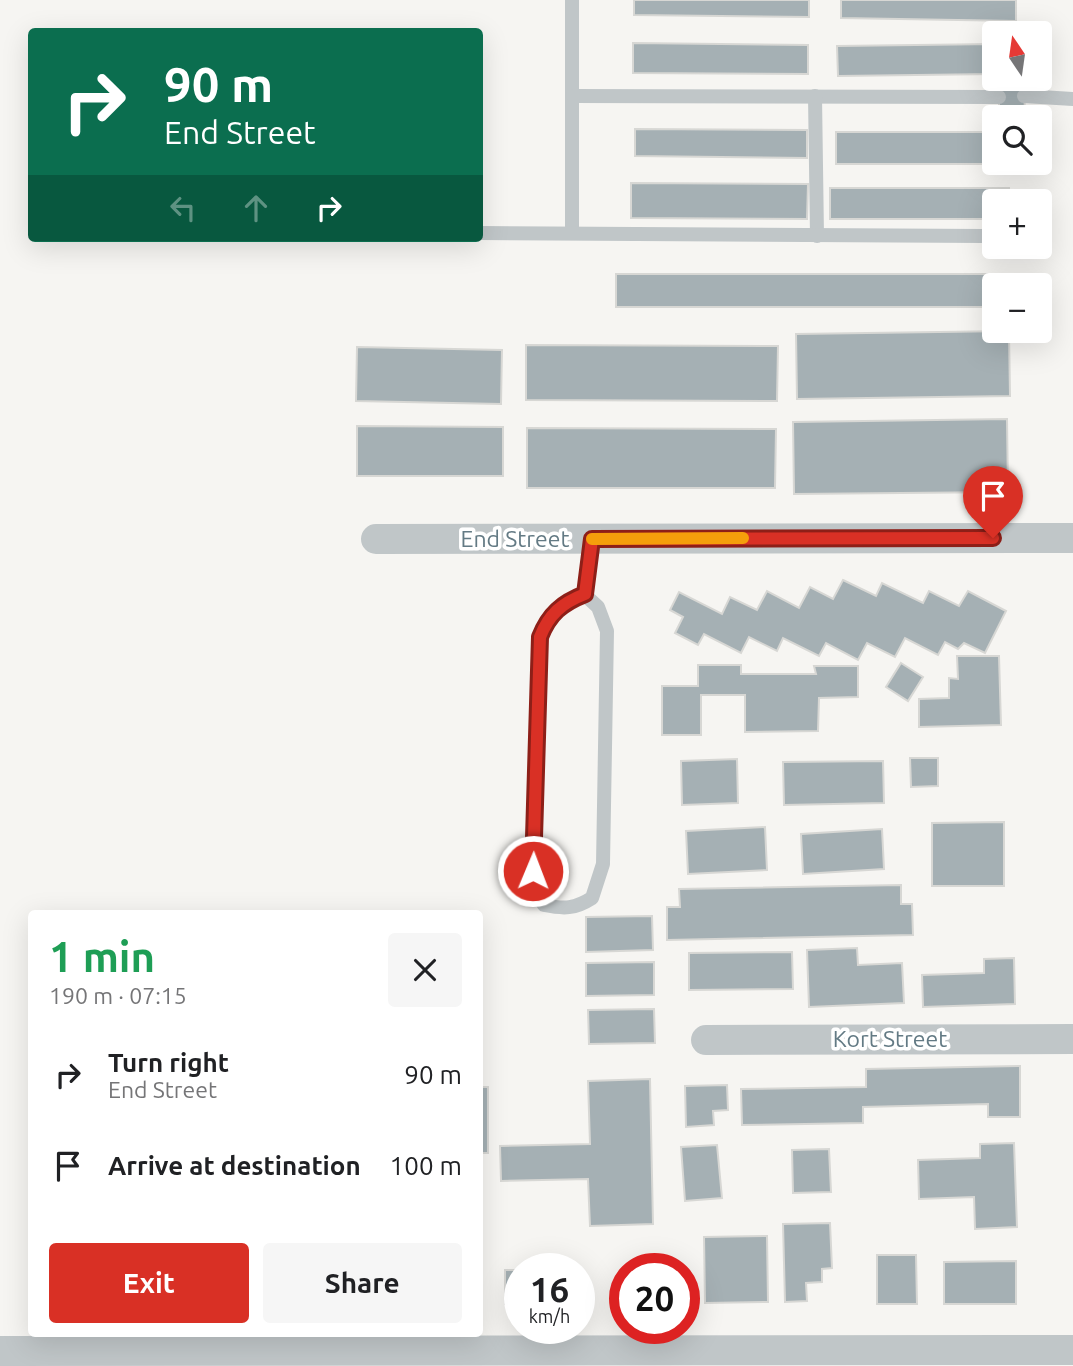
<!DOCTYPE html>
<meta charset="utf-8">
<style>
:root{--surface:#fff;--page:#f6f6f6;--text:#202124;--muted:#757577;--accent:#d93025}
body{margin:0;font-family:Ubuntu,sans-serif;background:var(--page);color:var(--text);height:100vh;display:flex;flex-direction:column;font-size:26px;white-space:nowrap}
*{box-sizing:border-box;margin:0}
p{font-size:23px;color:var(--muted)}
.icon{flex:none;width:38px;height:38px;fill:none;stroke:currentColor;stroke-width:2;stroke-linecap:round;stroke-linejoin:round}
.map{position:relative;flex:1;overflow:hidden}
.sheet{position:absolute;left:28px;top:910px;width:455px;height:427px;display:flex;flex-direction:column;background:var(--surface);border-radius:7px;box-shadow:0 7px 28px #0002}
.sheet>*{flex:none}
.hud{position:absolute;left:28px;top:28px;width:455px;height:214px;border-radius:7px;box-shadow:0 7px 28px #0002;background:#0b6e4f;color:#fff;overflow:hidden}
.needle{width:46px;rotate:347deg}
.buttons{position:absolute;left:982px;top:21px;display:grid;gap:14px}
.buttons a{display:grid;place-items:center;width:70px;height:70px;border-radius:7px;background:var(--surface);box-shadow:0 7px 28px #0002;font-size:35px}
.speed{position:absolute;left:504px;top:1253px;display:flex;gap:14px;font-size:35px;font-weight:700;text-align:center}
.speed>*{display:grid;place-content:center;width:91px;height:91px;border-radius:50%;background:var(--surface);box-shadow:0 7px 28px #0002;line-height:1}
.speed small{font-size:18px;font-weight:400}
.speed .limit{border:10px solid #d22;background:#fff;color:#111}
.pin{position:absolute;display:grid;place-items:center;width:60px;height:60px;color:#fff;margin:-72px -30px;border-radius:50% 50% 50% 0;rotate:-45deg;box-shadow:0 0 7px #0007}
.pin .icon{rotate:45deg}
.me{position:absolute;width:77px;margin:-38px;rotate:1deg;stroke-linejoin:round;filter:drop-shadow(0 0 5px #0008)}
.turn{display:flex;align-items:center;gap:24px;height:147px;padding:0 21px;font-size:32px}
.turn .icon{width:91px;height:91px;stroke-width:2.5}
.turn b{display:block;font-size:49px;line-height:60px}
.lanes{display:flex;align-items:center;height:66px;padding:0 21px;background:#0003;justify-content:center;gap:35px;direction:ltr}
.lanes .off{opacity:.35}
.round{display:grid;place-items:center;flex:none;width:74px;height:74px;border-radius:7px;background:var(--page)}
.headline{display:flex;align-items:center;justify-content:space-between;height:119px;padding:0 21px}
h1{font-size:42px;font-weight:600;line-height:52px;color:#1e9e55}
.button{display:flex;gap:14px;margin-top:auto;padding:14px 21px}
.button a{flex:1;height:80px;border-radius:7px;background:var(--accent);color:#fff;font-size:28px;font-weight:600;line-height:80px;text-align:center}
.button a+a{background:var(--page);color:var(--text)}
ul{padding:0;list-style:none}
li{display:flex;align-items:center;gap:21px;height:91px;padding:0 21px}
li div{flex:1}
li b{display:block;font-size:26px}
li em{font-style:normal}
.map>svg:first-child{display:block}
.building{fill:#a5b0b4;stroke:#d7d7d4;stroke-width:2}
.lines{fill:none;stroke-linecap:round;stroke-linejoin:round}
.service{stroke:#c0c6c8;stroke-width:14}
.minor{stroke:#c0c6c8;stroke-width:30}
.route-casing{stroke:#8d1f18;stroke-width:18}
.route{stroke:#d93025;stroke-width:12}
.slow{stroke:#f59e0b;stroke-width:12}
.labels{text-anchor:middle;stroke-width:7;stroke-linejoin:round;paint-order:stroke}
.street-label{font-size:23px;fill:#637a84;stroke:#fff}
</style>
<div class="map">
<svg width="1073" height="1366" viewBox="0 0 1073 1366">
<rect width="100%" height="100%" fill="#f6f5f2"/>
<g class="building">
<path d="M 634,0 L 809,0 L 809,17 L 634,15 Z"/>
<path d="M 841,0 L 1016,0 L 1016,21 L 841,18 Z"/>
<path d="M 633,43 L 808,45 L 808,74 L 633,73 Z"/>
<path d="M 994,44 L 994,74 L 838,76 L 837,46 Z"/>
<path d="M 999,79 L 1024,79 L 1025,117 L 999,117 Z"/>
<path d="M 635,129 L 807,130 L 807,158 L 635,156 Z"/>
<path d="M 836,132 L 994,132 L 994,163 L 1013,164 L 836,164 Z"/>
<path d="M 631,183 L 808,184 L 807,219 L 631,218 Z"/>
<path d="M 830,188 L 1009,188 L 1009,201 L 994,201 L 994,219 L 830,219 Z"/>
<path d="M 616,274 L 1008,274 L 1008,285 L 994,285 L 994,307 L 616,307 Z"/>
<path d="M 1009,331 L 1010,396 L 797,399 L 796,334 Z"/>
<path d="M 526,345 L 778,346 L 777,401 L 526,400 Z"/>
<path d="M 357,347 L 502,350 L 501,404 L 356,401 Z"/>
<path d="M 1007,419 L 1008,492 L 794,494 L 793,422 Z"/>
<path d="M 357,426 L 503,427 L 503,476 L 357,476 Z"/>
<path d="M 527,428 L 776,429 L 775,488 L 527,488 Z"/>
<path d="M 843,580 L 876,596 L 882,583 L 923,603 L 929,591 L 959,606 L 968,591 L 1006,611 L 985,653 L 964,643 L 958,649 L 945,642 L 938,655 L 905,638 L 895,657 L 867,643 L 858,660 L 826,643 L 819,656 L 783,638 L 777,651 L 749,637 L 741,653 L 704,634 L 698,645 L 675,633 L 683,617 L 670,610 L 679,592 L 722,614 L 730,597 L 757,610 L 767,591 L 799,608 L 810,587 L 833,599 Z"/>
<path d="M 957,656 L 999,656 L 1001,725 L 919,727 L 919,699 L 949,698 L 949,678 L 958,679 Z"/>
<path d="M 901,663 L 923,677 L 908,701 L 886,687 Z"/>
<path d="M 698,665 L 741,665 L 741,674 L 816,674 L 814,666 L 858,666 L 858,697 L 819,698 L 818,731 L 745,732 L 745,695 L 701,695 L 701,735 L 662,735 L 662,686 L 698,686 Z"/>
<path d="M 910,758 L 938,758 L 938,786 L 911,787 Z"/>
<path d="M 737,759 L 738,803 L 682,805 L 681,761 Z"/>
<path d="M 883,761 L 884,803 L 784,805 L 783,762 Z"/>
<path d="M 1004,822 L 1004,886 L 932,886 L 932,823 Z"/>
<path d="M 765,827 L 767,870 L 688,874 L 686,831 Z"/>
<path d="M 882,829 L 884,869 L 803,874 L 801,834 Z"/>
<path d="M 901,885 L 901,904 L 912,904 L 913,935 L 667,940 L 667,907 L 680,907 L 679,889 Z"/>
<path d="M 652,916 L 653,950 L 586,952 L 586,917 Z"/>
<path d="M 857,948 L 858,965 L 902,963 L 904,1003 L 809,1007 L 807,950 Z"/>
<path d="M 792,952 L 793,989 L 689,990 L 689,953 Z"/>
<path d="M 1014,958 L 1015,1004 L 923,1007 L 922,975 L 984,973 L 984,959 Z"/>
<path d="M 654,962 L 654,995 L 586,996 L 586,963 Z"/>
<path d="M 654,1009 L 655,1043 L 589,1044 L 588,1010 Z"/>
<path d="M 1020,1066 L 1020,1117 L 988,1117 L 988,1104 L 863,1107 L 863,1123 L 742,1125 L 741,1089 L 866,1087 L 866,1069 Z"/>
<path d="M 650,1079 L 653,1224 L 590,1226 L 588,1179 L 501,1181 L 500,1146 L 590,1144 L 588,1081 Z"/>
<path d="M 727,1085 L 728,1110 L 713,1111 L 714,1125 L 686,1127 L 685,1086 Z"/>
<rect x="480" y="1087" width="8" height="66"/>
<path d="M 1014,1143 L 1017,1227 L 975,1229 L 974,1197 L 919,1199 L 918,1160 L 980,1158 L 980,1144 Z"/>
<path d="M 717,1145 L 722,1198 L 685,1201 L 681,1147 Z"/>
<path d="M 829,1149 L 831,1192 L 793,1193 L 792,1150 Z"/>
<path d="M 830,1223 L 832,1268 L 822,1269 L 822,1282 L 806,1283 L 807,1301 L 785,1302 L 783,1224 Z"/>
<path d="M 767,1236 L 768,1302 L 705,1303 L 704,1237 Z"/>
<path d="M 877,1255 L 916,1255 L 917,1304 L 877,1304 Z"/>
<path d="M 1016,1261 L 1016,1304 L 944,1304 L 944,1262 Z"/>
<rect x="505" y="1270" width="15" height="34"/>
</g>
<g class="lines">
<g class="service">
<path d="M 572,0 L 572,233"/>
<path d="M 573,96 L 999,97"/>
<path d="M 815,96 L 817,236"/>
<path d="M 1024,96 L 1073,99"/>
<path d="M 480,233 L 984,236"/>
<path d="M 585,595 C 554,606 542,621 539,653 L 533,887 L 544,905 C 564,909 575,909 592,898 L 603,864 L 607,631 L 598,607 L 585,595 L 592,539"/>
</g>
<g class="minor">
<path d="M 376,539 L 1073,538"/>
<path d="M 706,1040 L 1073,1039"/>
<path d="M 0,1351 L 1073,1350"/>
</g>
</g>
<g class="lines">
<g class="route-casing">
<path id="route" d="M 533,871 L 540,637 C 549,614 562,603 585,594 L 592,539 L 993,538"/>
</g>
<use href="#route" class="route"/>
<path class="slow" d="M 592,539 L 743,538"/>
</g>
<g class="labels">
<g class="street-label">
<text x="515" y="547">End Street</text>
<text x="890" y="1047">Kort Street</text>
</g>
</g>
</svg>
<div class="buttons">
<a><svg class="needle" viewBox="-14 -14 28 28"><path d="M0-13l5 13h-10z" fill="#e53935"/><path d="M0 13l5-13h-10z" fill="#757577"/></svg></a>
<a><svg class="icon" aria-label="search" viewBox="0 0 24 24"><circle cx="10" cy="10" r="6"/><path d="M15 15l6 6"/></svg></a>
<a>+</a>
<a>−</a>
</div>
<div class="speed"><div>16<small>km/h</small></div><div class="limit">20</div></div>
<div class="pin" style="left:993px;top:538px;background:#d93025"><svg class="icon" aria-label="arrive" viewBox="0 0 24 24"><path d="M6 21V4h12l-3 4 3 4H6"/></svg></div>
<svg class="me" style="left:533px;top:871px" viewBox="-20 -20 40 40"><circle r="17" fill="#d93025" stroke="#fff" stroke-width="3"/><path d="M0-11L8 9 0 5-8 9z" fill="#fff"/></svg>
<div class="hud">
<div class="turn"><svg class="icon" aria-label="right" viewBox="0 0 24 24"><path d="M7 20v-9h11M14 6l5 5-5 5"/></svg><div><b>90 m</b>End Street</div></div>
<div class="lanes"><svg class="icon off" aria-label="left" viewBox="0 0 24 24"><path d="M17 20v-9H6M10 6l-5 5 5 5"/></svg><svg class="icon off" aria-label="ahead" viewBox="0 0 24 24"><path d="M12 20V5M6 11l6-6 6 6"/></svg><svg class="icon" aria-label="right" viewBox="0 0 24 24"><path d="M7 20v-9h11M14 6l5 5-5 5"/></svg></div>
</div>
<section class="sheet">
<div class="headline"><div><h1>1 min</h1><p>190 m · 07:15</p></div><a class="round"><svg class="icon" aria-label="close" viewBox="0 0 24 24"><path d="M6 6l12 12M18 6L6 18"/></svg></a></div>
<ul>
<li><svg class="icon" aria-label="right" viewBox="0 0 24 24"><path d="M7 20v-9h11M14 6l5 5-5 5"/></svg><div><b>Turn right</b><p>End Street</p></div><em>90 m</em></li>
<li><svg class="icon" aria-label="arrive" viewBox="0 0 24 24"><path d="M6 21V4h12l-3 4 3 4H6"/></svg><div><b>Arrive at destination</b></div><em>100 m</em></li>
</ul>
<div class="button"><a>Exit</a><a>Share</a></div>
</section>
</div>
